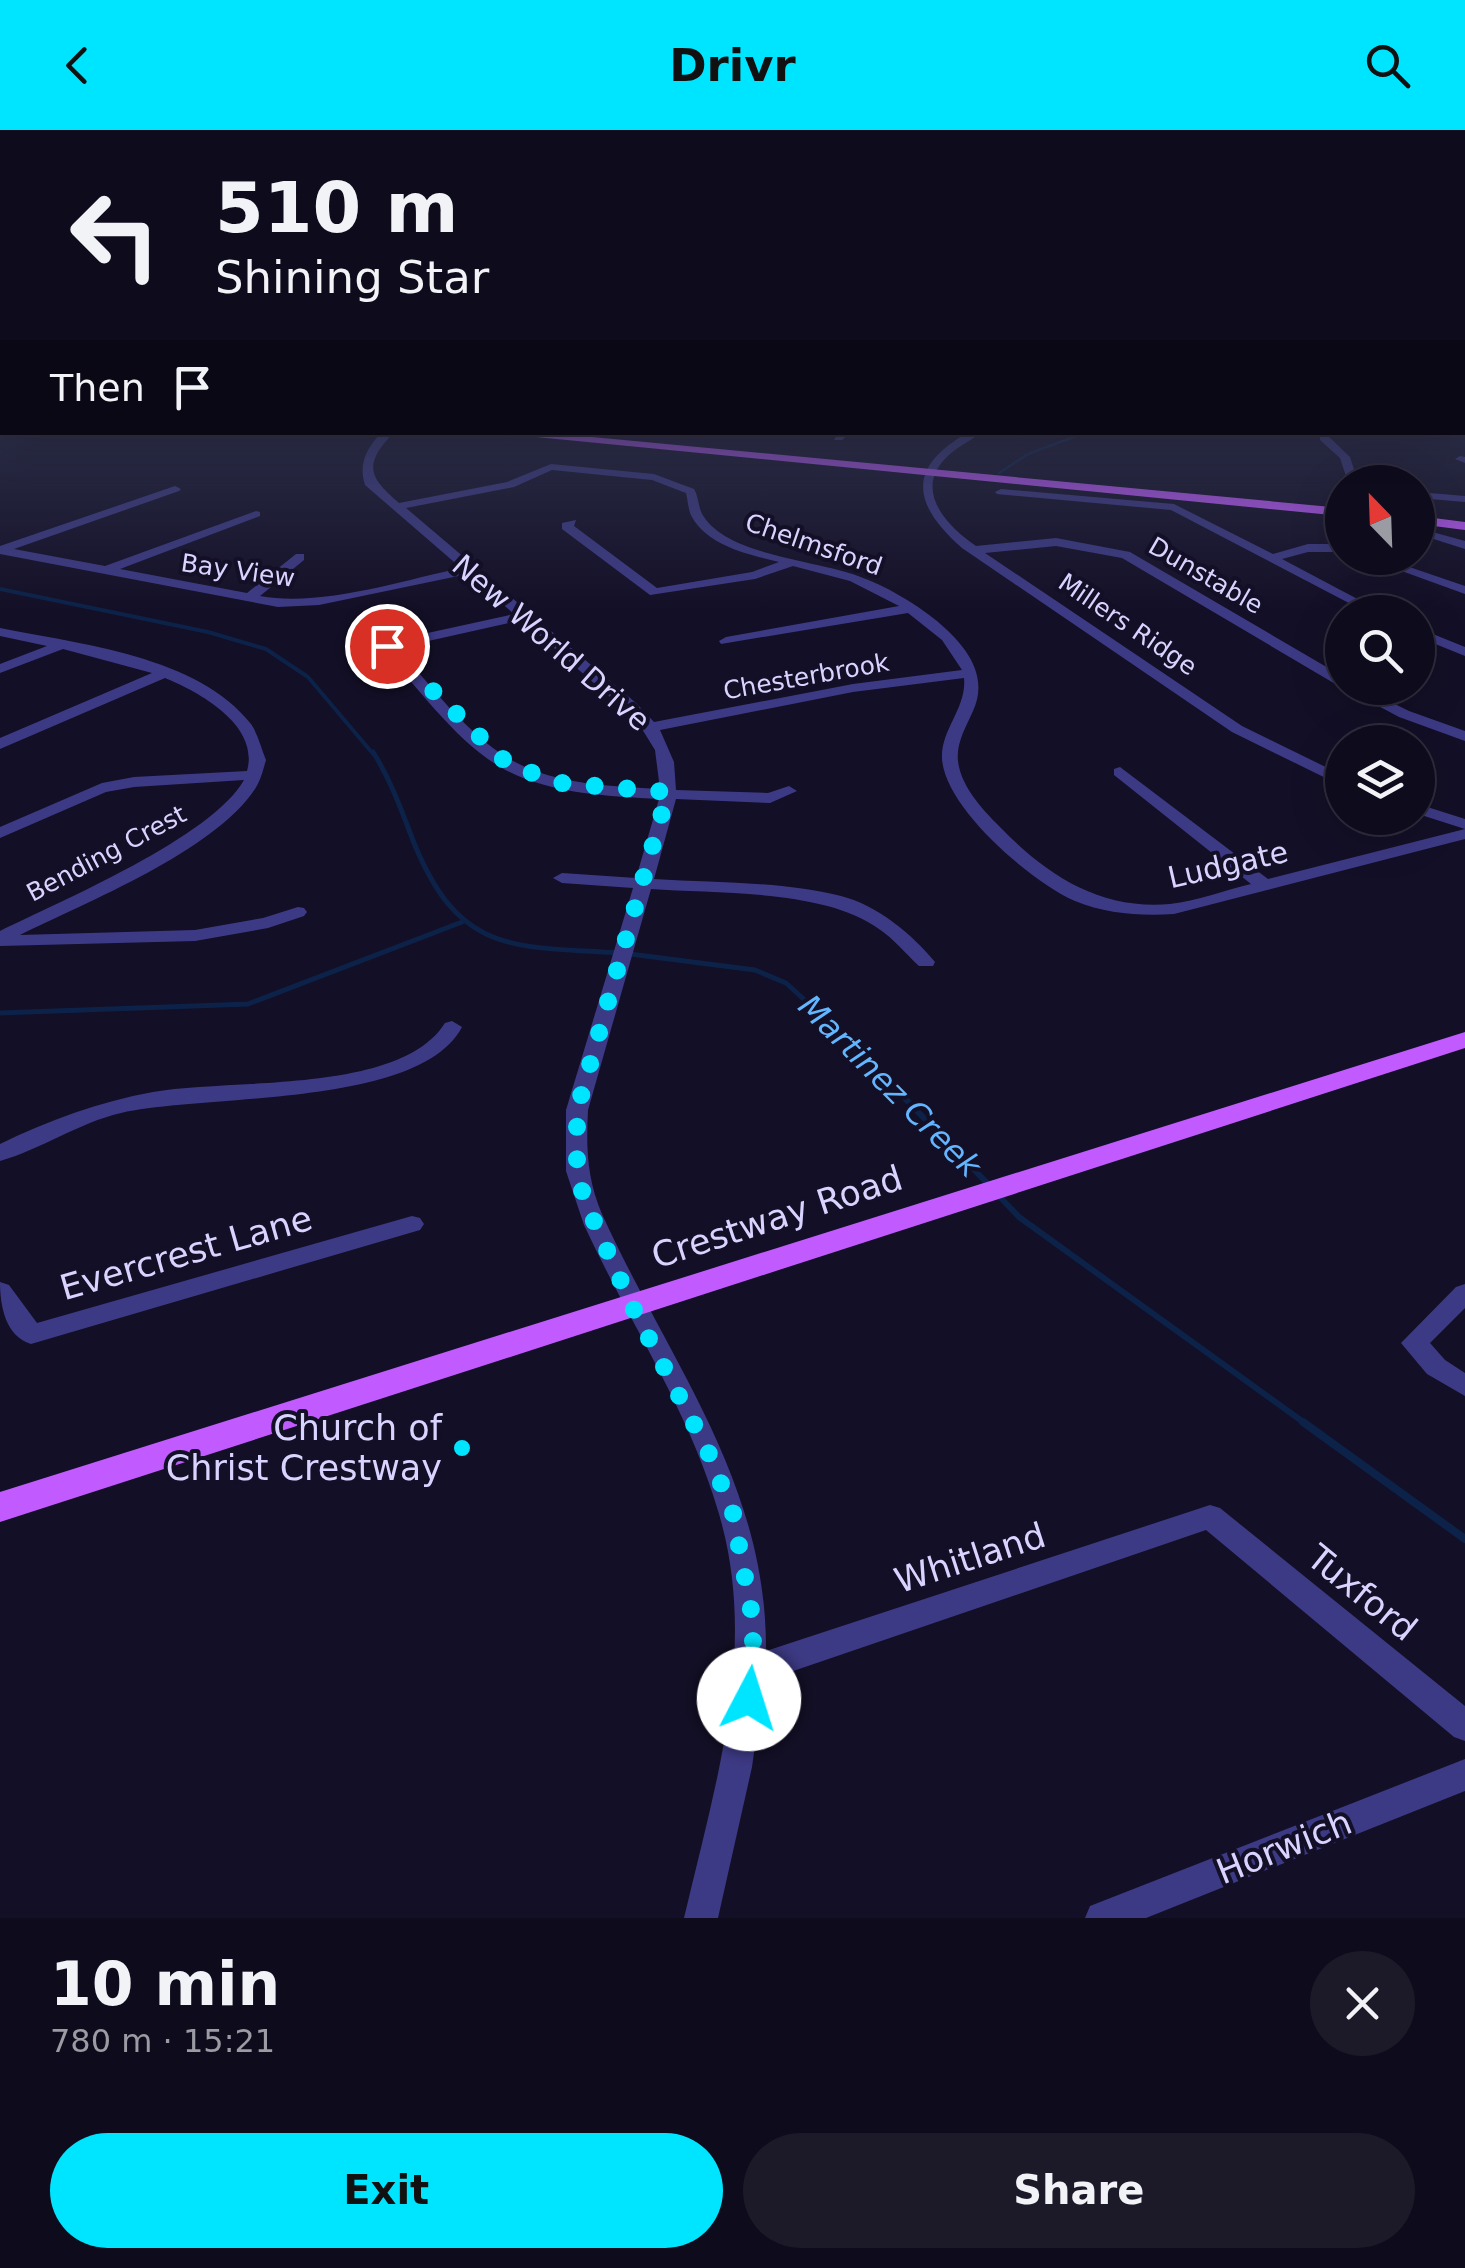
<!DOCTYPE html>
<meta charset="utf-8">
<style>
:root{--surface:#0e0b1c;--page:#1c1929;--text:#f1f3f6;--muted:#9b9ba3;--line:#2e2b3b;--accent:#00e5ff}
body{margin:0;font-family:"DejaVu Sans",sans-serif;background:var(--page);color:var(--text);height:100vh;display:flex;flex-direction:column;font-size:38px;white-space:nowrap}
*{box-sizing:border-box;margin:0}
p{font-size:32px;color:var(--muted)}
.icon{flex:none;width:55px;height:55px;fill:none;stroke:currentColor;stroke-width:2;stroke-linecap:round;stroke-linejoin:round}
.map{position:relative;height:1788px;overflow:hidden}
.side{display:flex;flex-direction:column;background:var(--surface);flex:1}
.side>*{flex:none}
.top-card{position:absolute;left:0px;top:0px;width:1465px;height:305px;box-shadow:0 10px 40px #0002,0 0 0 2px var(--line);background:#0e0b1c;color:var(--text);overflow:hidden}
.needle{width:65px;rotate:337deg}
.controls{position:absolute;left:1325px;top:335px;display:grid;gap:20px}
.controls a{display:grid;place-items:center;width:110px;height:110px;border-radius:50%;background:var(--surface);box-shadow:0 10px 40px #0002,0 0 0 2px var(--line);font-size:50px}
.pin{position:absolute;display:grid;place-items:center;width:85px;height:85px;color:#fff;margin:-42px;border:5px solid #fff;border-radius:50%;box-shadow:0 2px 10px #0007}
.me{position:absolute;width:110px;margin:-55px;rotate:5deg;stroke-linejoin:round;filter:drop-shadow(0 0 8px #0008)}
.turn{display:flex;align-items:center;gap:35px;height:210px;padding:0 50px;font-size:45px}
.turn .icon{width:130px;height:130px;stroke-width:2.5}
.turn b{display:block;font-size:70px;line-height:85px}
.then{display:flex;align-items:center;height:95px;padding:0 50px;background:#0003;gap:20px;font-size:38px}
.round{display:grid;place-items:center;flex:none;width:105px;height:105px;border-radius:52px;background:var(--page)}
.summary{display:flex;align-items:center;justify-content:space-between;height:170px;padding:0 50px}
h1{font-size:60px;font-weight:700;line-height:75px}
.action{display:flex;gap:20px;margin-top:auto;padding:20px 50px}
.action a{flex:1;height:115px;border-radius:60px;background:var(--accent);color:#111;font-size:40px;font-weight:700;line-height:115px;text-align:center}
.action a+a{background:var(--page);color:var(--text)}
header{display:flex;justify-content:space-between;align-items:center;height:130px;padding:0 50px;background:var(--accent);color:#111;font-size:45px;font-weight:700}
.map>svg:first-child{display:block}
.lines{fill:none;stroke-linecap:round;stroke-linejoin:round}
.stream-far4{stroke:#0c2248;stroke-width:2.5}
.stream-far3{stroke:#0c2248;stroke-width:4}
.stream-far2{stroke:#0c2248;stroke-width:5}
.stream-far1{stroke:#0c2248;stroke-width:6}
.stream{stroke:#0c2248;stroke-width:8}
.minor{fill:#3d3a85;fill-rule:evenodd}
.major{fill:#c25bff;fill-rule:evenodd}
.route{stroke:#00e5ff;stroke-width:18;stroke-dasharray:0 32.4}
.poi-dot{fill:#00e5ff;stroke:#130f26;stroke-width:4}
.labels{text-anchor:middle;stroke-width:8;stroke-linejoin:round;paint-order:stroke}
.far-street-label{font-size:25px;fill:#d9d4ff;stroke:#130f26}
.street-label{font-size:30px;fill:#d9d4ff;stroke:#130f26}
.water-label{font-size:32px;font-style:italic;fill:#62b6ff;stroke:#130f26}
.near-street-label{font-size:35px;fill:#d9d4ff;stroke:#130f26}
.near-poi-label{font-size:35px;fill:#d9d4ff;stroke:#130f26;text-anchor:end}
</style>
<header><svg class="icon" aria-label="back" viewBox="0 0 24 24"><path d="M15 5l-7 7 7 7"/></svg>Drivr<svg class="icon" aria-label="search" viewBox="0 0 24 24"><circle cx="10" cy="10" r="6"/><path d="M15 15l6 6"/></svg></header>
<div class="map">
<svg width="1465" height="1788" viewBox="0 0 1465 1788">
<rect width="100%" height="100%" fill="#130f26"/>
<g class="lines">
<path class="stream-far4" d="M 999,343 L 1028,324 L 1087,302"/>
<path class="stream-far3" d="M 0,459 L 208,502 L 266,519 L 308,547 L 374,625"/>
<g class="stream-far2">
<path d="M 373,622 C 391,650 402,682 414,713 C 460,825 512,816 619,823"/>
<path d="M 630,824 L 755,840 L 786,853 L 854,915"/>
<path d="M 0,883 L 248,874 L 462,792"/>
</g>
<g class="stream-far1">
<path d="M 851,913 L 991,1057"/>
<path d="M 998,1065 L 1019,1087 L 1306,1294"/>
</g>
<path class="stream" d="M 1303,1292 L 1465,1409"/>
<g class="minor">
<rect x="1462" y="241" width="3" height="6"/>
<rect x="1462" y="287" width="3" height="6"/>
<path d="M 382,302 L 394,302 C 364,334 367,346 399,373 L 507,352 L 551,334 L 654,344 L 694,359 C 699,367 698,379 704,387 C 730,426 816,430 858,446 C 886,456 913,472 937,491 C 964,514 990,544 973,581 C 966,597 956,613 958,631 C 961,658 985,682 1003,700 C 1049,747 1102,780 1170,774 C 1197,771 1225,760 1251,754 L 1114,645 L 1114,639 L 1120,637 L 1268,749 L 1465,699 L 1418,684 L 1418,674 L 1465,689 L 1465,709 L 1174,784 C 1141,786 1106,784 1075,771 C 1033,753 944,678 942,628 C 941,599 967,578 964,548 L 853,562 L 660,600 L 674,632 L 676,660 L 768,663 L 789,656 L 797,661 L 770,673 L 676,669 L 654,749 C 715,753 781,751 841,766 C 877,775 912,804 935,832 L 933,836 L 919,836 C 906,824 894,809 879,799 C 825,759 717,764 651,759 L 588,980 C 586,1018 587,1049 602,1084 C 669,1232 767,1352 766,1521 L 1210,1375 L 1220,1378 L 1465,1576 L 1465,1611 L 1454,1607 L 1206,1400 L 764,1551 L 752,1637 L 718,1788 L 684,1788 C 715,1655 759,1520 719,1384 C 690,1282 628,1190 584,1095 L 566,1041 L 566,980 L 633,758 L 562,753 L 553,748 L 562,743 L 636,748 L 659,669 C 608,666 548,664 502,638 C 455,611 419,558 382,519 L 382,513 L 514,484 L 468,444 L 319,475 L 278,477 L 0,424 L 0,416 L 175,356 L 181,359 L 179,361 L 14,419 L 105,436 L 256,381 L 260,382 L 260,386 L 120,439 L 247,463 L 296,424 L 304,424 L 304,430 L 260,466 C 321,477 400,451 461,438 L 365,355 C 358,333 367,318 382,302 ZM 552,340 L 652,350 L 686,363 C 688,371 688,380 692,387 C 708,416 750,425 779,432 L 752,442 L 657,458 L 574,396 L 576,390 L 562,393 L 562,399 L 650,465 L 755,449 L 793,436 L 850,451 L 899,476 L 726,507 L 719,511 L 721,514 L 908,483 L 942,510 L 962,540 L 853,554 L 654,592 L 636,573 L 406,378 L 514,357 ZM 522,490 L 637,591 L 655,620 L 660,659 C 612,656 558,655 515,632 C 468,607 432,556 397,518 Z"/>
<path d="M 839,302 L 852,302 L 842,310 L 834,310 Z"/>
<path d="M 969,302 L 982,302 C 969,312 954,318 943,331 C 915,363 949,398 976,416 L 1056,408 L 1130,422 L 1342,546 L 1342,556 L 1337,555 L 1122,428 L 1056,416 L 985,423 L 1242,596 L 1342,645 L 1342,656 L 1232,602 L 962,418 C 912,374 906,337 969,302 Z"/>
<path d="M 1320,306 L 1328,306 L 1350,327 L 1358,352 L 1348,352 L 1340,328 L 1320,310 Z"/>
<path d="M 1460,326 L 1465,327 L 1465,333 L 1455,329 Z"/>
<path d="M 1001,359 L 1174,374 L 1273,424 L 1308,414 L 1342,414 L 1342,422 L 1308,422 L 1282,429 L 1382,482 L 1366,482 L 1171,380 L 997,364 L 995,362 Z"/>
<path d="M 1418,362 L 1465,366 L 1465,372 L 1418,368 Z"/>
<path d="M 1418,398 L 1465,411 L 1465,419 L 1418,404 Z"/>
<path d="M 1366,428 L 1383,428 L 1465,456 L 1465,464 Z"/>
<path d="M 0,498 C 80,514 198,526 251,594 C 258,604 261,618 266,630 C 263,640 261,650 255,659 C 214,721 87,772 20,805 L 195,800 L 263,788 L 298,777 L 304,778 L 307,782 L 304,786 L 268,798 L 195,811 L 0,816 L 0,801 C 61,771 212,707 244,650 L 134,657 L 106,662 L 0,708 L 0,697 L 102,653 L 134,647 L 247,641 C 260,595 199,562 165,548 L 0,619 L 0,608 L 152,543 L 63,519 L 0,543 L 0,534 L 47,516 L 0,506 Z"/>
<path d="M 1418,498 L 1465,517 L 1465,526 L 1418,507 Z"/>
<path d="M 1345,558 L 1362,558 L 1409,581 L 1465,601 L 1465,611 L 1399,587 Z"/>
<path d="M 452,891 L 462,897 C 420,978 203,964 121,983 C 78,993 42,1019 0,1031 L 0,1014 C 49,990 99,972 153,962 C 229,948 400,965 445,893 Z"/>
<path d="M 412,1086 L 420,1088 L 424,1094 L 420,1100 L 31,1214 C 5,1206 0,1175 0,1152 L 9,1155 L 37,1193 Z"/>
<path d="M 1465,1154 L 1465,1178 L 1430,1213 L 1445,1230 L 1465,1243 L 1465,1266 L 1427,1244 L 1401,1213 L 1456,1157 Z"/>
<path d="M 1465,1629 L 1465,1661 L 1146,1788 L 1085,1788 L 1090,1776 Z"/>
</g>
<g class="major">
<rect x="0" y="266" width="2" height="8"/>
<path d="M 486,302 L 539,302 L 1342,378 L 1342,386 Z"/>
<path d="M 1418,386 L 1465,392 L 1465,400 L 1418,394 Z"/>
<path d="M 1465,902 L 1465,918 L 0,1392 L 0,1362 Z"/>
</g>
</g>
<linearGradient id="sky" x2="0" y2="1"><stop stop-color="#0a0815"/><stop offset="0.48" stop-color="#333752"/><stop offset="1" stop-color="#333752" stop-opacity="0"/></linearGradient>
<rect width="1465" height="481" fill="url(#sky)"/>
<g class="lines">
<path class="route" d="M 387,516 L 509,635 L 562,653 L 668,662 L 577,980 L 577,1040 L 584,1069 L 632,1176 L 707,1319 L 733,1383 L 754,1496 L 749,1569"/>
</g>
<circle class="poi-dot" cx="462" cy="1318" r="10"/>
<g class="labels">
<g class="far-street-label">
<text transform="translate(814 414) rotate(19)" y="9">Chelmsford</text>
<text transform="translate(238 440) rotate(8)" y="9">Bay View</text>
<text transform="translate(1206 445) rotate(30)" y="9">Dunstable</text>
<text transform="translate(1128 494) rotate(34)" y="9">Millers Ridge</text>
<text transform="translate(806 546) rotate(-10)" y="9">Chesterbrook</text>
<text transform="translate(106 723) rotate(-28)" y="9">Bending Crest</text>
</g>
<g class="street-label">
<text transform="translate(551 513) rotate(41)" y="10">New World Drive</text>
<text transform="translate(1228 735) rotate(-13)" y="10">Ludgate</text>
</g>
<g class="water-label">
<text transform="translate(890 956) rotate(45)" y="11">Martinez Creek</text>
</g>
<g class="near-street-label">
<text transform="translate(777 1087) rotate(-18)" y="12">Crestway Road</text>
<text transform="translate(186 1123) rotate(-16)" y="12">Evercrest Lane</text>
<text transform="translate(970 1428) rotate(-18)" y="12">Whitland</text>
<text transform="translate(1362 1463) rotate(39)" y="12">Tuxford</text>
<text transform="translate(1284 1717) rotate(-22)" y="12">Horwich</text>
</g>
<g class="near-poi-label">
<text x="442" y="1310">Church of<tspan x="442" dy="40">Christ Crestway</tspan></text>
</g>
</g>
</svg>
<div class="controls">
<a><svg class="needle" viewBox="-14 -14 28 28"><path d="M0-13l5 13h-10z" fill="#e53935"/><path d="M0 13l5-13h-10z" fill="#9b9ba3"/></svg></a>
<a><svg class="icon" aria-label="search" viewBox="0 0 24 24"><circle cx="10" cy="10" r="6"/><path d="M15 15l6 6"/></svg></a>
<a><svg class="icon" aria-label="layers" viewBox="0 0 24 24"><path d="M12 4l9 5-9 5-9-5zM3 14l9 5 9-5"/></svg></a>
</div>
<div class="pin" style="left:387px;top:516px;background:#d93025"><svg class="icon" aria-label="arrive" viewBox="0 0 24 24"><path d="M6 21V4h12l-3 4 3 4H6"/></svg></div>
<svg class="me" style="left:749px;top:1569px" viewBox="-20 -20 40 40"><circle r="19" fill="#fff"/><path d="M0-13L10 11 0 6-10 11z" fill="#00e5ff"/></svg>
<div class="top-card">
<div class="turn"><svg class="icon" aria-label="left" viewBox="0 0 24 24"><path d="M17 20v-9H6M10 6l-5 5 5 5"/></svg><div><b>510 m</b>Shining Star</div></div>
<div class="then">Then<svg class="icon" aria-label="arrive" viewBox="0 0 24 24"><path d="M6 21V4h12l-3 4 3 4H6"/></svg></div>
</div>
</div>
<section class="side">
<div class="summary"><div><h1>10 min</h1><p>780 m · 15:21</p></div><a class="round"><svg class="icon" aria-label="close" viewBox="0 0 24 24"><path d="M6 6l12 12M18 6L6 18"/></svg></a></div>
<div class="action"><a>Exit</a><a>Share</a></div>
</section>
